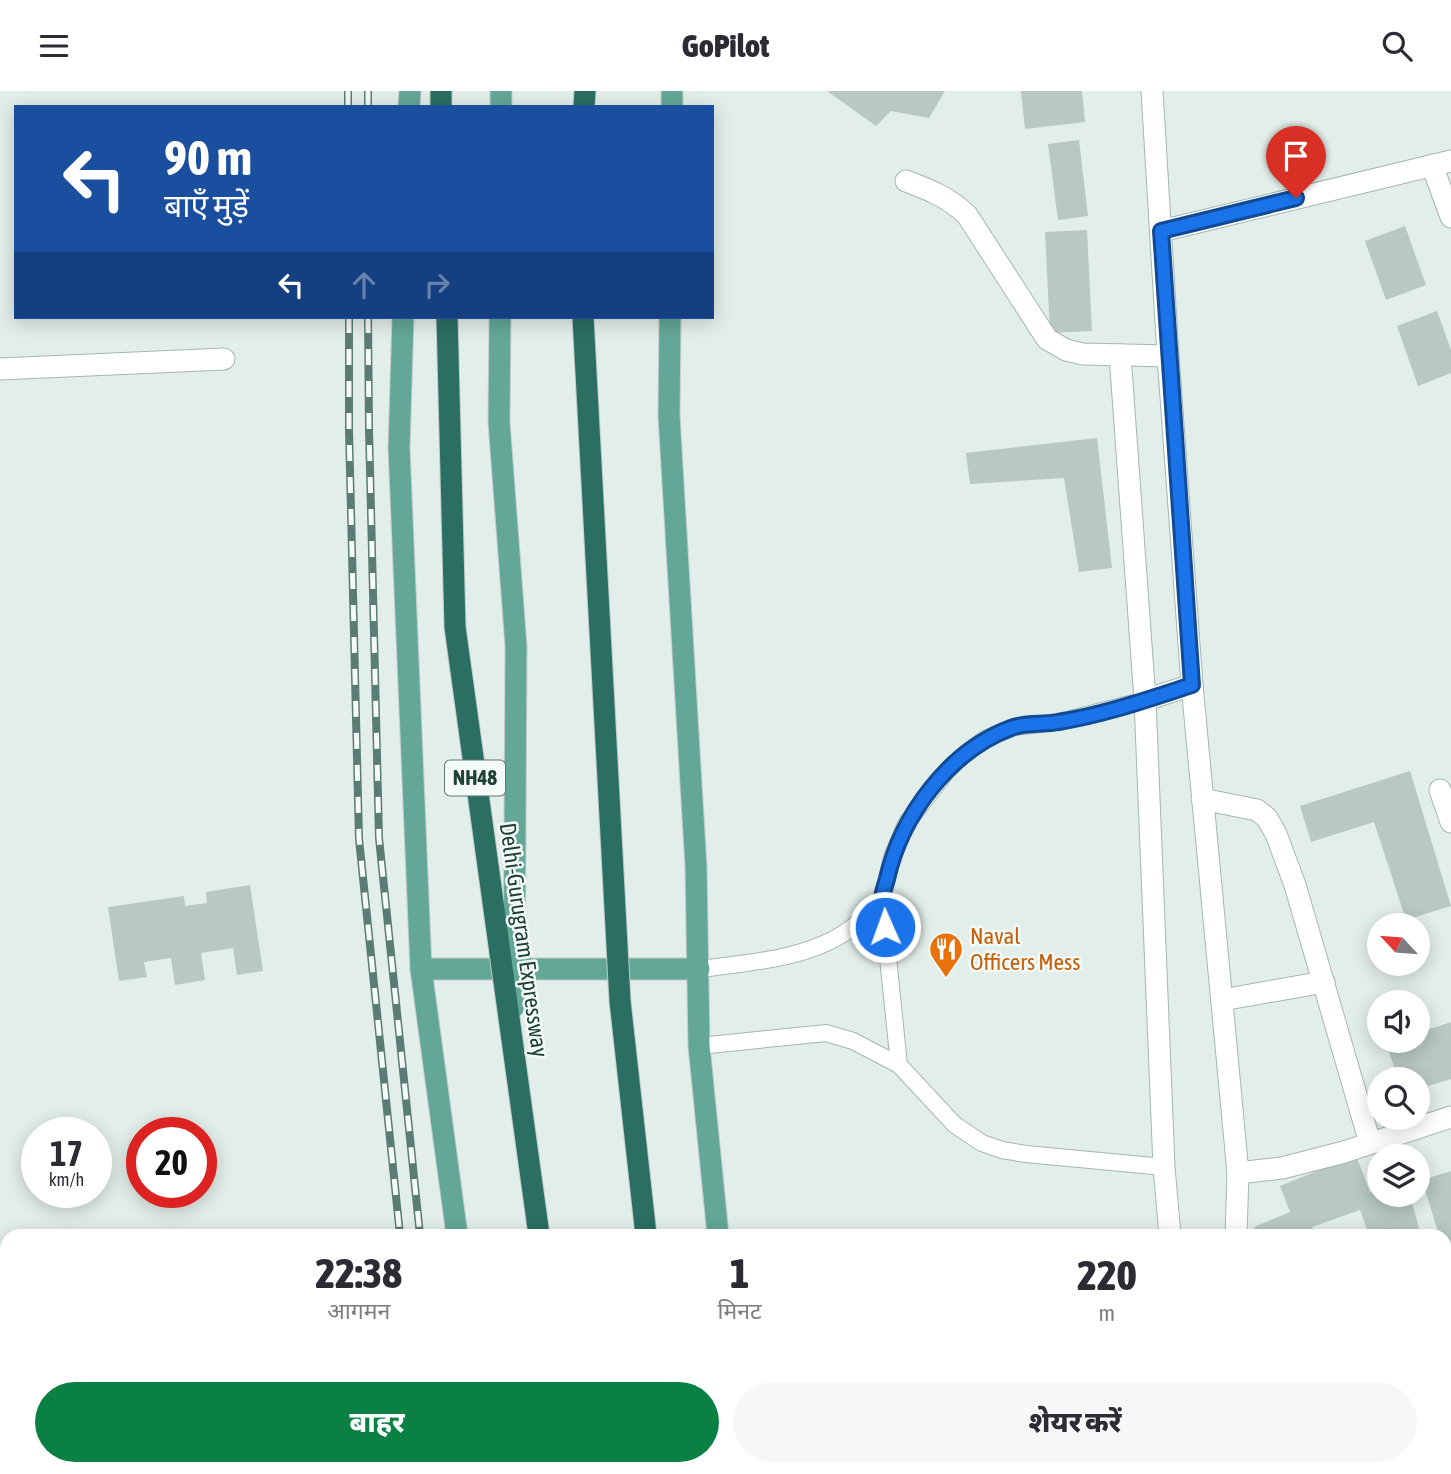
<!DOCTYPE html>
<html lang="hi">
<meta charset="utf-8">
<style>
:root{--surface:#fff;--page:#f7f7f7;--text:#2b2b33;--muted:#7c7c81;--accent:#0b8043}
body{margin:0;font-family:"Asap Condensed","Noto Sans Devanagari",sans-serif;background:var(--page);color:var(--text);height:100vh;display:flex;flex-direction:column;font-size:26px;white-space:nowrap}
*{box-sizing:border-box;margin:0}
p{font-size:23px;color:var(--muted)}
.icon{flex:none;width:38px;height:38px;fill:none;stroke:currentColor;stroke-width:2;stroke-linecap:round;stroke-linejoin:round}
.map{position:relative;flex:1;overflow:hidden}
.panel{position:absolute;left:0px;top:1138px;width:1452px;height:247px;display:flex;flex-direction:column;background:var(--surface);border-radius:21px 21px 0 0;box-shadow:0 4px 18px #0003}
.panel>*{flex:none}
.guide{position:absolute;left:14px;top:14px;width:700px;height:214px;border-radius:0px;box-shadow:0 4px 18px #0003;background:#1a4fa0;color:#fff;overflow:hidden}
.needle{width:46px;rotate:296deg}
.controls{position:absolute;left:1367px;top:822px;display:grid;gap:14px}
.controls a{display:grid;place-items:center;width:63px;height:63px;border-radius:50%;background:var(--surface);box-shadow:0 4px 18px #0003;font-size:35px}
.speed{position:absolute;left:21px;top:1026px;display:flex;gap:14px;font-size:35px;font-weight:700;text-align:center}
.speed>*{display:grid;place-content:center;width:91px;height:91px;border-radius:50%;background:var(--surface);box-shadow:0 4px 18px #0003;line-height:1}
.speed small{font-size:18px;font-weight:400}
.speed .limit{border:10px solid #d22;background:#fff;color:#111}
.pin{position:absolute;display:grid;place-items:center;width:60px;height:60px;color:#fff;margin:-72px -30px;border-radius:50% 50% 50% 0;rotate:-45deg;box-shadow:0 0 7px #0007}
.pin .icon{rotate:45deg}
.me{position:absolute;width:77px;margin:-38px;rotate:358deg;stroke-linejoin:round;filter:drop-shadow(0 0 5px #0008)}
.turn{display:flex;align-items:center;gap:24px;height:147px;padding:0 35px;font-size:32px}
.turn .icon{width:91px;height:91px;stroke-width:2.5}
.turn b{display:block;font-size:49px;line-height:60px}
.lanes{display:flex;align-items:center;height:66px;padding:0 35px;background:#0003;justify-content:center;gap:35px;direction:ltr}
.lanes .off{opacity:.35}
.eta{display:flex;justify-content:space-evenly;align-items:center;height:119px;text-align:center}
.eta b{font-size:42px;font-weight:800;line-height:49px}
.button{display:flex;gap:14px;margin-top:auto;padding:14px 35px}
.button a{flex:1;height:80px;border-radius:42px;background:var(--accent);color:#fff;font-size:28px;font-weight:800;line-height:80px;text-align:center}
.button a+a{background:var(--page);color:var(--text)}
header{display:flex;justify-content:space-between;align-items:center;height:91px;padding:0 35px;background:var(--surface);font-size:32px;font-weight:800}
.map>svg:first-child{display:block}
.building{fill:#b7c9c2}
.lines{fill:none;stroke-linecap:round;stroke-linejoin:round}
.lane-casing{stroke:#a4b7b0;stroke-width:18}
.street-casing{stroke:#a4b7b0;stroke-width:23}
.primary-casing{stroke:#c1cac7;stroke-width:23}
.highway-casing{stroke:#c1cac7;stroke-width:23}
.lane{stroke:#fff;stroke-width:16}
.street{stroke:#fff;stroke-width:21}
.primary{stroke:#63a796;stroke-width:21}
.highway{stroke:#2a6f62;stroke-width:21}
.rail-casing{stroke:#5b7c74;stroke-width:8}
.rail{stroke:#f3faf7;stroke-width:5;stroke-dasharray:16;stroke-linecap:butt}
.primary-bridge-casing{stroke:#c1cac7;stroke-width:23;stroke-linecap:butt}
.highway-bridge-casing{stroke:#c1cac7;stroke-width:23;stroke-linecap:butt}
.primary-bridge{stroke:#63a796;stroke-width:21}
.highway-bridge{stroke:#2a6f62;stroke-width:21}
.route-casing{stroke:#114b97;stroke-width:18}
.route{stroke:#1a73e8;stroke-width:12}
.labels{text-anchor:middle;stroke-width:5;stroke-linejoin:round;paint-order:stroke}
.shield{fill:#f3faf7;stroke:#5f7871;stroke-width:2}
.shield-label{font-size:21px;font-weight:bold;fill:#204138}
.food-label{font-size:23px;fill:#c56008;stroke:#f3faf7;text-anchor:start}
.street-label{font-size:23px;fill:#204138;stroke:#f3faf7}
</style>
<header><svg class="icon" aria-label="menu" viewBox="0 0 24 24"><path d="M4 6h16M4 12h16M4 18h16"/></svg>GoPilot<svg class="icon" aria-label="search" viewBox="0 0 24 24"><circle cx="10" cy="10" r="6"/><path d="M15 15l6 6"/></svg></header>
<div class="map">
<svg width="1451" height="1383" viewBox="0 0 1451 1383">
<rect width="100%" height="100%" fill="#e2eee9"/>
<g class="building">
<path d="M 827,0 L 945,0 L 929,27 L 891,20 L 876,35 Z"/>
<path d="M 1021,0 L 1082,0 L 1085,31 L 1025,38 Z"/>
<path d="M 1079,49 L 1088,125 L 1058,129 L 1048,53 Z"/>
<path d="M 1405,135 L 1426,194 L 1386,209 L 1365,150 Z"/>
<path d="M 1087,139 L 1092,240 L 1050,242 L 1045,141 Z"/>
<path d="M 1437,220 L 1451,259 L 1451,282 L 1418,295 L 1397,235 Z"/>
<path d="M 1097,347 L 1112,477 L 1079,481 L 1064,387 L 970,393 L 966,362 Z"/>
<path d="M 1410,680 L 1451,815 L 1406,829 L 1374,731 L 1311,751 L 1300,715 Z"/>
<path d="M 250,794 L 263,880 L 237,884 L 233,857 L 201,862 L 205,889 L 175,894 L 171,867 L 144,871 L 147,886 L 119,890 L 108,816 L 184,805 L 185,815 L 207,812 L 206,801 Z"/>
<path d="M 1451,931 L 1451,988 L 1418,998 L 1418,989 L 1398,989 L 1386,951 L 1418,950 L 1418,942 Z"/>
<path d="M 1356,1064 L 1370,1101 L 1379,1100 L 1379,1104 L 1410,1104 L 1421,1144 L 1369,1144 L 1360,1119 L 1312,1136 L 1315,1144 L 1257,1144 L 1254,1136 L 1290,1121 L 1280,1095 Z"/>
<path d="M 1451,1080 L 1451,1157 L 1446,1158 L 1446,1144 L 1439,1144 L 1422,1089 Z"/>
<path d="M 1446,1299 L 1451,1302 L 1451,1371 L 1446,1383 L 1382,1383 L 1384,1377 L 1446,1377 Z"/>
<rect x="194" y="1377" width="108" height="6"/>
<path d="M 1002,1377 L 1138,1377 L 1139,1383 L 996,1383 L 1003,1380 Z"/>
<path d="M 1284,1377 L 1319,1377 L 1333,1383 L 1282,1383 Z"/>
</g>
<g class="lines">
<g class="lane-casing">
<g id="lane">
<path d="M 699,878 C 747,872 810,868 850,838 C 862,829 872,818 882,808"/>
<path d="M 699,955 L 826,942 L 853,950 L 899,974 L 955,1034 L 982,1052 L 1002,1059 L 1026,1063 L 1164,1076"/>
<path d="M 899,974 L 882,808 L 892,766 L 906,733 L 947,680 L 966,662 L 985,648 L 1014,636 L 1059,631 L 1145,609"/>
</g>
</g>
<g class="street-casing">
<g id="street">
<path d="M 1152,0 L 1168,265 L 1192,594 L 1238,1082 L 1236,1144"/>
<path d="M 1432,74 L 1451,126"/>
<path d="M 906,90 C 930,99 948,106 967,124 L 1047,248 L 1066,259 L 1083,263 L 1168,265"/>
<path d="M 1161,140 L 1451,70"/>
<path d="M 1120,264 L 1145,609 L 1164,1076 L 1170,1144"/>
<path d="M 0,278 L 224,268"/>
<path d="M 1145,609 L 1192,594"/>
<path d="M 1440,699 L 1451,731"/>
<path d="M 1202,708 L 1257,719 L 1267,727 L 1276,743 L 1295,794 L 1370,1052"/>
<path d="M 1222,909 L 1324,891"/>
<path d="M 1238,1082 L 1282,1077 L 1344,1061 L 1451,1026"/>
<path d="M 1446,1255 L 1451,1253"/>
<path d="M 1225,1383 L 1228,1377"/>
</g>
</g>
<g class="primary-casing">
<g id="primary">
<path d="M 409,16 L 410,0"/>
<path d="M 501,16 L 501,0"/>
<path d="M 672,16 L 672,0"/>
<path d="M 403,226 L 399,357 L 421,878 L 457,1144"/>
<path d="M 670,226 L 669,325 L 696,776 L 699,955 L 718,1144"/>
<path d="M 421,878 L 699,878"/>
<path d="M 489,1377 L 490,1383"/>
<path d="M 741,1377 L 742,1383"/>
</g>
</g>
<g class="highway-casing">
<g id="highway">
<path d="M 441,0 L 441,16"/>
<path d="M 584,16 L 585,0"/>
<path d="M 572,1377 L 573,1383"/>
<path d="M 671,1377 L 672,1383"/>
</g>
</g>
<use href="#lane" class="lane"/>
<use href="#street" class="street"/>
<use href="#primary" class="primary"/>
<use href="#highway" class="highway"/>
<g class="rail-casing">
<g id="rail">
<path d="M 348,0 L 348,16"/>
<path d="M 368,0 L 368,16"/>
<path d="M 349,226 L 349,339 L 359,748 L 400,1144"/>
<path d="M 368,226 L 369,338 L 379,747 L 420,1144"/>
<path d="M 428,1377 L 429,1383"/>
<path d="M 448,1377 L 450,1383"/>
</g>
</g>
<use href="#rail" class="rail"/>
<g class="primary-bridge-casing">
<path id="primary-bridge" d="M 500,226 L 499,331 L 516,555 L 514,916"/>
</g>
<g class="highway-bridge-casing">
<g id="highway-bridge">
<path d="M 447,226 L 455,536 L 539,1144"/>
<path d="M 583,226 L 620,910 L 646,1144"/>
</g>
</g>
<use href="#primary-bridge" class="primary-bridge"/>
<use href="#highway-bridge" class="highway-bridge"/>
</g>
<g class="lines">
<g class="route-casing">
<path id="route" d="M 885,836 C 884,827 882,818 882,809 C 882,802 885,795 887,788 C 901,725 949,660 1011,637 C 1025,631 1043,634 1058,631 C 1103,624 1149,608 1192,594 L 1161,140 L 1296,107"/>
</g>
<use href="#route" class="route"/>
</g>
<defs>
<g id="restaurant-pin" transform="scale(1.75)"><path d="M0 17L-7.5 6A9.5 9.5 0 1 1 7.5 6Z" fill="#e8710a" stroke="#f3faf7"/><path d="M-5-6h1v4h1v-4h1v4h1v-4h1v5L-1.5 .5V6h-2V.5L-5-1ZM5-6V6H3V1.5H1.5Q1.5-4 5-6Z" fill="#fff"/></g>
</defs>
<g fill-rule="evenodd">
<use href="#restaurant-pin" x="946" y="858"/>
</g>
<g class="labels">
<rect class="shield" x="445" y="669.5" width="60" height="35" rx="5"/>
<g class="shield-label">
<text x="475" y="694">NH48</text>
</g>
<g class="food-label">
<text x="970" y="853">Naval<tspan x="970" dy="26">Officers Mess</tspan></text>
</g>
<g class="street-label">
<text transform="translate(524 849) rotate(82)" y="8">Delhi-Gurugram Expressway</text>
</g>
</g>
</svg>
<div class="controls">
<a><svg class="needle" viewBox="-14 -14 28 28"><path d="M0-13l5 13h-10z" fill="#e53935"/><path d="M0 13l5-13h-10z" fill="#7c7c81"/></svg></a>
<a><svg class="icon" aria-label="sound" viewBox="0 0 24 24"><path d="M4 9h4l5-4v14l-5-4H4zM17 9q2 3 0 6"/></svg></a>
<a><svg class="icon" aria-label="search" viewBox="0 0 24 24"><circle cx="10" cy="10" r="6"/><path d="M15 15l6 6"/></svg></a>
<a><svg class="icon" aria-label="layers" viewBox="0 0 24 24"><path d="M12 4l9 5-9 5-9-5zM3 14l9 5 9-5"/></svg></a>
</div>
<div class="speed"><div>17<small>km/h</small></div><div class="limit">20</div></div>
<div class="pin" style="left:1296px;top:107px;background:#d93025"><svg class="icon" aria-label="arrive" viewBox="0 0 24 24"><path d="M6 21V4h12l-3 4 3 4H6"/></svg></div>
<svg class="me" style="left:885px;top:836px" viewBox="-20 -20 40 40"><circle r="17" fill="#1a73e8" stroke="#fff" stroke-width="3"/><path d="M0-11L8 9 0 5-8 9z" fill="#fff"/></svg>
<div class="guide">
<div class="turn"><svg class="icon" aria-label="left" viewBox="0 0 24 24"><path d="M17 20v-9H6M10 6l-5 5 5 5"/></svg><div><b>90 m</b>बाएँ मुड़ें</div></div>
<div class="lanes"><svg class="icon" aria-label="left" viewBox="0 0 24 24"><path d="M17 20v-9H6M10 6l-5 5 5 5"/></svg><svg class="icon off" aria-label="ahead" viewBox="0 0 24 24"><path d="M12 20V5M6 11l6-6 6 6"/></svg><svg class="icon off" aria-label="right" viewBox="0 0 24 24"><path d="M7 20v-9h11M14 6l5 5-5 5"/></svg></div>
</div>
<section class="panel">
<div class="eta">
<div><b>22:38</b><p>आगमन</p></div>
<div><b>1</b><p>मिनट</p></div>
<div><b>220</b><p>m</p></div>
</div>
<div class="button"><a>बाहर</a><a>शेयर करें</a></div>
</section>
</div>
